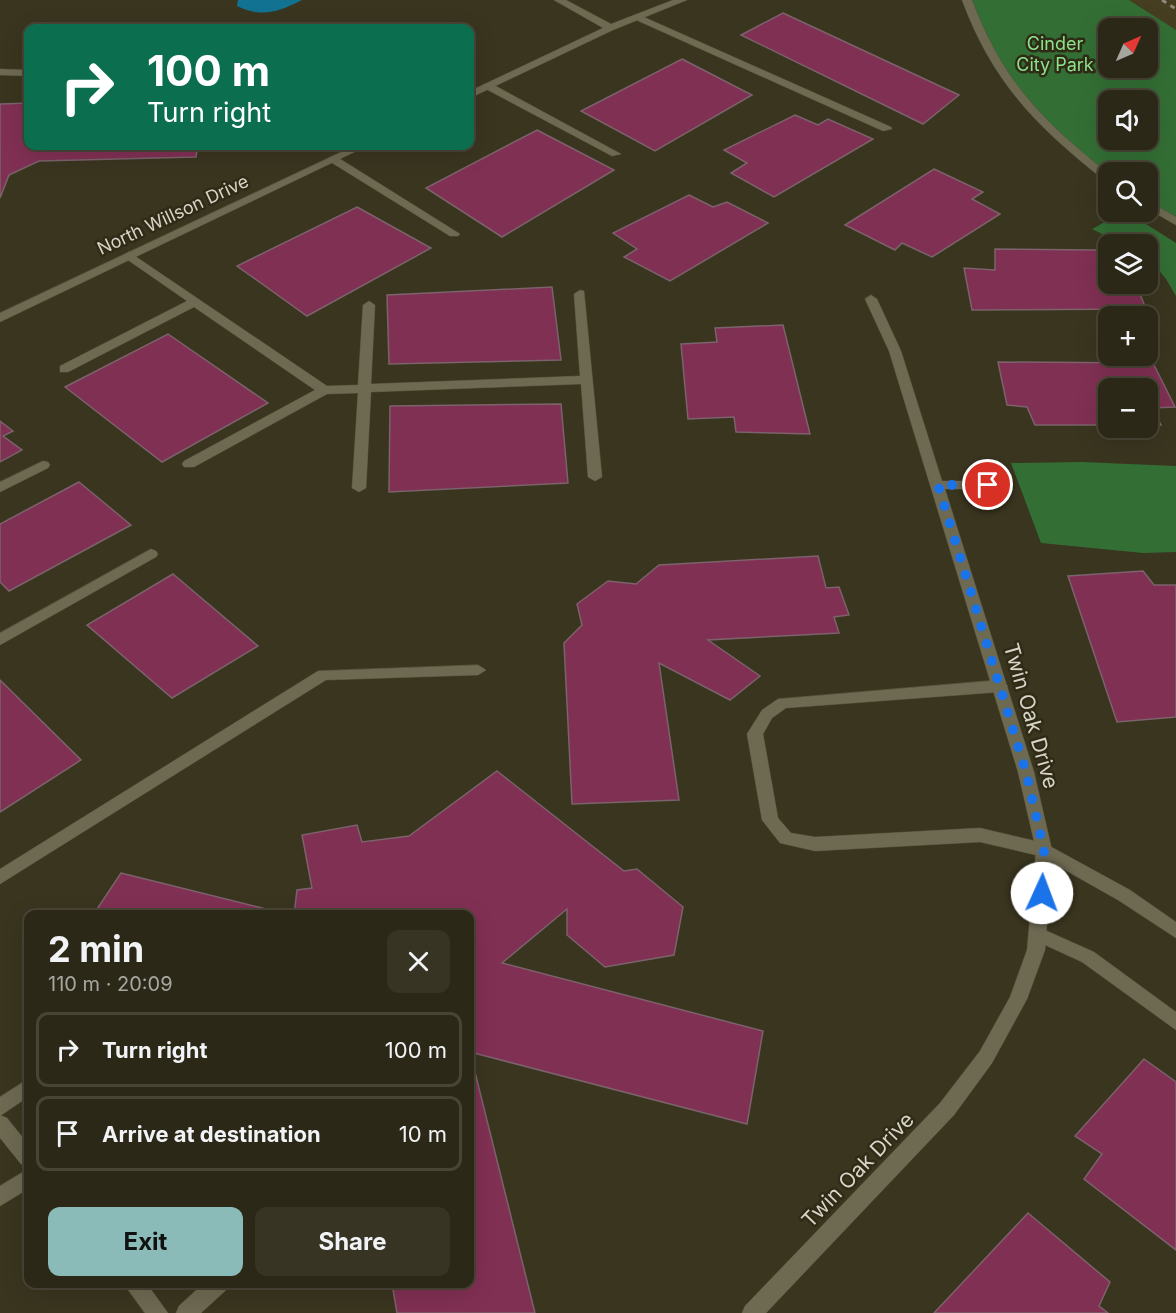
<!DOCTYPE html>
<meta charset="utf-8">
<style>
:root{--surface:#2c2817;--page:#383424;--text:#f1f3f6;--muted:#a6a6a1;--line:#484436;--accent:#8bbbb9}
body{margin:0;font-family:Inter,sans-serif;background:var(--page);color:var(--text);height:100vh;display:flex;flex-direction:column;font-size:22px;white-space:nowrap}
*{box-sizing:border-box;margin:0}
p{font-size:20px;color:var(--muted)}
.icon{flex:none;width:33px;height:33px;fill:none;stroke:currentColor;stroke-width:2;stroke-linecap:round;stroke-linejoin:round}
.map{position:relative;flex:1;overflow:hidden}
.details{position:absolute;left:24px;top:910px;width:450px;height:378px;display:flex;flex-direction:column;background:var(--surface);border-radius:12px;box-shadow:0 6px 24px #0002,0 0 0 2px var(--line)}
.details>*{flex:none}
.top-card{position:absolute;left:24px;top:24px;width:450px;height:126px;border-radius:12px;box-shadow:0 6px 24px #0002,0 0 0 2px var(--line);background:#0b6e4f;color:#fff;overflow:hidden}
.needle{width:39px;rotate:45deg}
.fabs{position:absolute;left:1098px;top:18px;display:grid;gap:12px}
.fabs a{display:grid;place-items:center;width:60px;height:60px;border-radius:12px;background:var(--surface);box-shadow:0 6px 24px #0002,0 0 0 2px var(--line);font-size:30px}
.pin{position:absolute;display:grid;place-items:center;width:51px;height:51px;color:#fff;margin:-26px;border:3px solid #fff;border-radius:50%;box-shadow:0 2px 6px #0007}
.me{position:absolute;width:66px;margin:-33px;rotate:2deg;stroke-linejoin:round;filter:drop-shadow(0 0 4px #0008)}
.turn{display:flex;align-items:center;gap:21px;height:126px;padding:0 24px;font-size:27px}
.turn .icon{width:78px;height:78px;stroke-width:2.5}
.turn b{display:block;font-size:42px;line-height:51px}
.round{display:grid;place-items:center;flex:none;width:63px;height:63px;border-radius:12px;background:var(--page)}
.head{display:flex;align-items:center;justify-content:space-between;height:102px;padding:0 24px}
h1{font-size:36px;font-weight:700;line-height:45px}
.cta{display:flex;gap:12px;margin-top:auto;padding:12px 24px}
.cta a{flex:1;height:69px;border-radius:12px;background:var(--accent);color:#111;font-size:24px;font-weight:700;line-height:69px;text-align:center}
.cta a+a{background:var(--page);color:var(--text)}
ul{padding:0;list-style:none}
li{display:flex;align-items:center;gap:18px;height:75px;margin:0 12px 9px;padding:0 12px;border:3px solid var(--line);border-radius:12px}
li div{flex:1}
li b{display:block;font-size:22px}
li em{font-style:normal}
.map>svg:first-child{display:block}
.built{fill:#453e21}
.green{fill:#336f35;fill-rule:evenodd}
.water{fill:#127291}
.building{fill:#803053;stroke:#7b626b;stroke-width:1.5}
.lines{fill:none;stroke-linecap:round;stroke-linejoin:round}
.service-casing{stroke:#54503d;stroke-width:1}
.minor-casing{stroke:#54503d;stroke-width:1}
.tertiary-casing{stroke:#54503d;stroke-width:1}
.service{fill:#6e6951;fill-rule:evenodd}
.minor{fill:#6e6951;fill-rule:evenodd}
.tertiary{fill:#6e6951;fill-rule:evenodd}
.rail{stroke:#8e8a7a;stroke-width:3;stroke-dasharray:5 5;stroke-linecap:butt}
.route{stroke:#1a73e8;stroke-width:10;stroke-dasharray:0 18}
.labels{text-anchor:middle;stroke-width:5;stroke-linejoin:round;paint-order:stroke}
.far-park-label{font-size:18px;fill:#8be38b;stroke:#302b16}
.far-street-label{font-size:18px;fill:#d7d4c8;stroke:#302b16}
.street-label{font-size:21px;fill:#d7d4c8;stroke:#302b16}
</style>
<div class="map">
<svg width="1176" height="1313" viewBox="0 0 1176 1313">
<rect width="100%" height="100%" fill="#3a351f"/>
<path class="built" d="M 1129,0 L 1176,0 L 1176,30 Z"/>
<g class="green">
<path d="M 967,0 L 1129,0 L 1176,30 L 1176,221 L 1148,203 L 1148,172 L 1108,172 L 1108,175 L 1075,151 L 1003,77 ZM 1108,28 L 1148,28 L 1148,68 L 1108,68 ZM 1108,100 L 1148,100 L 1148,140 L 1108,140 Z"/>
<path d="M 1123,212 L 1127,212 L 1176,243 L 1176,296 L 1166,279 L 1148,257 L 1148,244 L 1122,244 L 1092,229 Z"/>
<path d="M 1082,462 L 1176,466 L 1176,552 L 1143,553 L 1041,543 L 1011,463 Z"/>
</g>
<path class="water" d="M 238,0 L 302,0 C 278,12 263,18 237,6 Z"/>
<g class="building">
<path d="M 783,13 L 959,95 L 923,124 L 741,35 Z"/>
<path d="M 682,59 L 752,95 L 655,151 L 581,111 Z"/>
<path d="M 28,103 L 28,146 L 224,146 L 224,150 L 197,150 L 196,157 L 39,161 L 9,175 L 0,198 L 0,104 Z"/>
<path d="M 795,115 L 818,125 L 828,119 L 873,139 L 774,197 L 731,173 L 747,163 L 724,150 Z"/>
<path d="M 537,130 L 614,170 L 502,237 L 426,188 Z"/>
<path d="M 934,169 L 983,192 L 972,199 L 1000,214 L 932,257 L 902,243 L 895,250 L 845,225 Z"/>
<path d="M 689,195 L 713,207 L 727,202 L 768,223 L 670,281 L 624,257 L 637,249 L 613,233 Z"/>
<path d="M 357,207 L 431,248 L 307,316 L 237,266 Z"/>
<path d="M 995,249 L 1098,250 L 1108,267 L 1108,284 L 1136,284 L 1146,309 L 972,310 L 964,268 L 995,270 Z"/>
<path d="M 552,287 L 561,360 L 389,364 L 387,295 Z"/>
<path d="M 783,325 L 810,434 L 736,432 L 734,417 L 688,419 L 681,344 L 717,342 L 715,328 Z"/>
<path d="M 168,334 L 268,403 L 162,462 L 65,387 Z"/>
<path d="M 998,362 L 1153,363 L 1175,407 L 1152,408 L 1161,425 L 1148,425 L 1148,388 L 1108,388 L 1108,425 L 1035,425 L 1027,407 L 1007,405 Z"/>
<path d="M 561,404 L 568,483 L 389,492 L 390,406 Z"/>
<path d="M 0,421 L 13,431 L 3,436 L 22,450 L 0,462 Z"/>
<path d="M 79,482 L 131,525 L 9,591 L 0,582 L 0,524 Z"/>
<path d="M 818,556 L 826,588 L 839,587 L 849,615 L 834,617 L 839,633 L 708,640 L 760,676 L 730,700 L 659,663 L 679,800 L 572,804 L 564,643 L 582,625 L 577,604 L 608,581 L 636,584 L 659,565 Z"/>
<path d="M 1143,571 L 1154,585 L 1176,585 L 1176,717 L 1117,722 L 1068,576 Z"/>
<path d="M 173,574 L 258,646 L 172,698 L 87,625 Z"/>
<path d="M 0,680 L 81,760 L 0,812 Z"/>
<path d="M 497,771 L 624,871 L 637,869 L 683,907 L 674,955 L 605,967 L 567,935 L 567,909 L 502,963 L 763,1031 L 747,1124 L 470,1052 L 535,1313 L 397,1313 L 392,1284 L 470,1284 L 470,915 L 294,915 L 297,890 L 312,888 L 302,835 L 357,825 L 362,842 L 409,836 Z"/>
<path d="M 121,873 L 290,915 L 93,915 Z"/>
<path d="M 1144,1059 L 1176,1082 L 1176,1250 L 1084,1179 L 1102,1154 L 1075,1136 Z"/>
<path d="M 1028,1213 L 1110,1282 L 1099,1306 L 1108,1313 L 934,1313 Z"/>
</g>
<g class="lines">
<g class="service-casing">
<g id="service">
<path d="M 637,14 L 891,127 L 892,129 L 883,131 L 634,19 L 632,17 Z"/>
<path d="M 484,84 L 492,84 L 621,154 L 612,156 L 484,88 Z"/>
<path d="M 333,156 L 337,157 L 460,234 L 458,236 L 450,236 L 329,161 L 328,159 Z"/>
<path d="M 129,252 L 327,386 L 358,385 L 363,305 L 369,301 L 375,305 L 371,384 L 580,376 L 574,294 L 580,290 L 584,291 L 602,477 L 595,481 L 588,477 L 581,384 L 371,392 L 366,488 L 359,492 L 352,488 L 358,393 L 327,394 L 194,467 L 184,467 L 182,464 L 184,461 L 315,390 L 194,307 L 68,372 L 60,372 L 60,366 L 187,301 L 125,258 L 123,256 Z"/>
<path d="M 43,461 L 48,462 L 50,465 L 48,468 L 0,492 L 0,482 Z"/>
<path d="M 151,549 L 156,551 L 158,554 L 156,557 L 0,645 L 0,633 Z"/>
<path d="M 478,665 L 486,670 L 478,675 L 326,680 L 0,884 L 0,869 L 318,671 Z"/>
<path d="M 1000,680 L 1008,686 L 1000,692 L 786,708 L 772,718 L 763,734 L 778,818 L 791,833 L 815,837 L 980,828 L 1044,843 L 1130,890 L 1176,922 L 1176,938 L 1118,900 L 1040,856 L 980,842 L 815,851 L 780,843 L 762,820 L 747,734 L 762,710 L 778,699 Z"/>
<path d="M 1038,927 L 1094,952 L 1176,1012 L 1176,1030 L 1082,962 L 1032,939 L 1029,934 L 1032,929 Z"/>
<path d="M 28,1079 L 28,1097 L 0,1116 L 0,1097 Z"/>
<path d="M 28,1169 L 28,1189 L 0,1206 L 0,1186 Z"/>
<path d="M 203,1284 L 228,1284 L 225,1291 L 201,1313 L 176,1313 L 179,1306 Z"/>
</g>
</g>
<g class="minor-casing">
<g id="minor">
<path d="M 554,0 L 566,0 L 611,24 L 673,0 L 687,0 L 613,30 L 470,98 L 470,91 L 603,28 Z"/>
<path d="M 0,69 L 28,70 L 28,76 L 0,75 Z"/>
<path d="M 354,146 L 367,146 L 0,322 L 0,313 Z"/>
<path d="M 871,295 L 877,299 L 901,351 L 942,481 L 995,481 L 1002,485 L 995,489 L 945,489 L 1034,772 L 1052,850 L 1045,950 L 1027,999 L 992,1063 L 954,1115 L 766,1313 L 742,1313 L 745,1306 L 940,1103 L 980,1051 L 1010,997 L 1027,950 L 1036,850 L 1018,772 L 889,351 L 865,299 Z"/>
<path d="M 0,1115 L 7,1118 L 28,1144 L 28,1167 L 21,1164 L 0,1138 Z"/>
<path d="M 124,1284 L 147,1284 L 168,1313 L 145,1313 Z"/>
</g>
</g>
<g class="tertiary-casing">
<g id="tertiary">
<path d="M 962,0 L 972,0 C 1002,80 1042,121 1108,173 L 1108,181 L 1104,180 C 1036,126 993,83 962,0 Z"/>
<path d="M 1148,201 L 1176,217 L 1176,225 L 1148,209 Z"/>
</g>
</g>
<use href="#service" class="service"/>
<use href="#minor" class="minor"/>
<use href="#tertiary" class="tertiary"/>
<path class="rail" d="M 1162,0 L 1176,9"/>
</g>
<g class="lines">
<path class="route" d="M 988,485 L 938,485 L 1026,772 L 1044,850 L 1042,893"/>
</g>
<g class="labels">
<g class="far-park-label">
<text x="1055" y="50">Cinder<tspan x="1055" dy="21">City Park</tspan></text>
</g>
<g class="far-street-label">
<text transform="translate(173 215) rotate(-25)" y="6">North Willson Drive</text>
</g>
<g class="street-label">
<text transform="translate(1031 716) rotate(74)" y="7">Twin Oak Drive</text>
<text transform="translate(858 1170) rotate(-46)" y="7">Twin Oak Drive</text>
</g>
</g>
</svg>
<div class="fabs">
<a><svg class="needle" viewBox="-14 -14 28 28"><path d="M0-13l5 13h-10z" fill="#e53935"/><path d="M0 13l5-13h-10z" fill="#a6a6a1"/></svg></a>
<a><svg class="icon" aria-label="sound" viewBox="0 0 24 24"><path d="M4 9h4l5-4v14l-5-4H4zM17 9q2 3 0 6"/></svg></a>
<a><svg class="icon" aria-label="search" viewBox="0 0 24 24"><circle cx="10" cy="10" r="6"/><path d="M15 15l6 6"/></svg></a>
<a><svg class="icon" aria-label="layers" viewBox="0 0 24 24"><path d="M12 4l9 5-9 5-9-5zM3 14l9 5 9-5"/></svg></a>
<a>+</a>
<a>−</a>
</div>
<div class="pin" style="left:988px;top:485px;background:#d93025"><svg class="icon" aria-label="arrive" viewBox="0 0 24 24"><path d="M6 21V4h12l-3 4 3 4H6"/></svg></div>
<svg class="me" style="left:1042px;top:893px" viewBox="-20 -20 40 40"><circle r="19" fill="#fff"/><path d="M0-13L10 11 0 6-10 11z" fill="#1a73e8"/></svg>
<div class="top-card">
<div class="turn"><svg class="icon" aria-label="right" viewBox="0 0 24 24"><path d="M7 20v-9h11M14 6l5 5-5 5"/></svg><div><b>100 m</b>Turn right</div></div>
</div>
<section class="details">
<div class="head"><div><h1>2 min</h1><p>110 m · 20:09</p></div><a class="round"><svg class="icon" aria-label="close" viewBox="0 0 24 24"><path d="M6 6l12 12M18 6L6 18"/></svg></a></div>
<ul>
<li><svg class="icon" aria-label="right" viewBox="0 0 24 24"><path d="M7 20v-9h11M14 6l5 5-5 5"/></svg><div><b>Turn right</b></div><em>100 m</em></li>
<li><svg class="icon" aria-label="arrive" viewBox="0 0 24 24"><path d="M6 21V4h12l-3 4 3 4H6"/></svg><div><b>Arrive at destination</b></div><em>10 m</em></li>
</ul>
<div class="cta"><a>Exit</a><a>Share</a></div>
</section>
</div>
